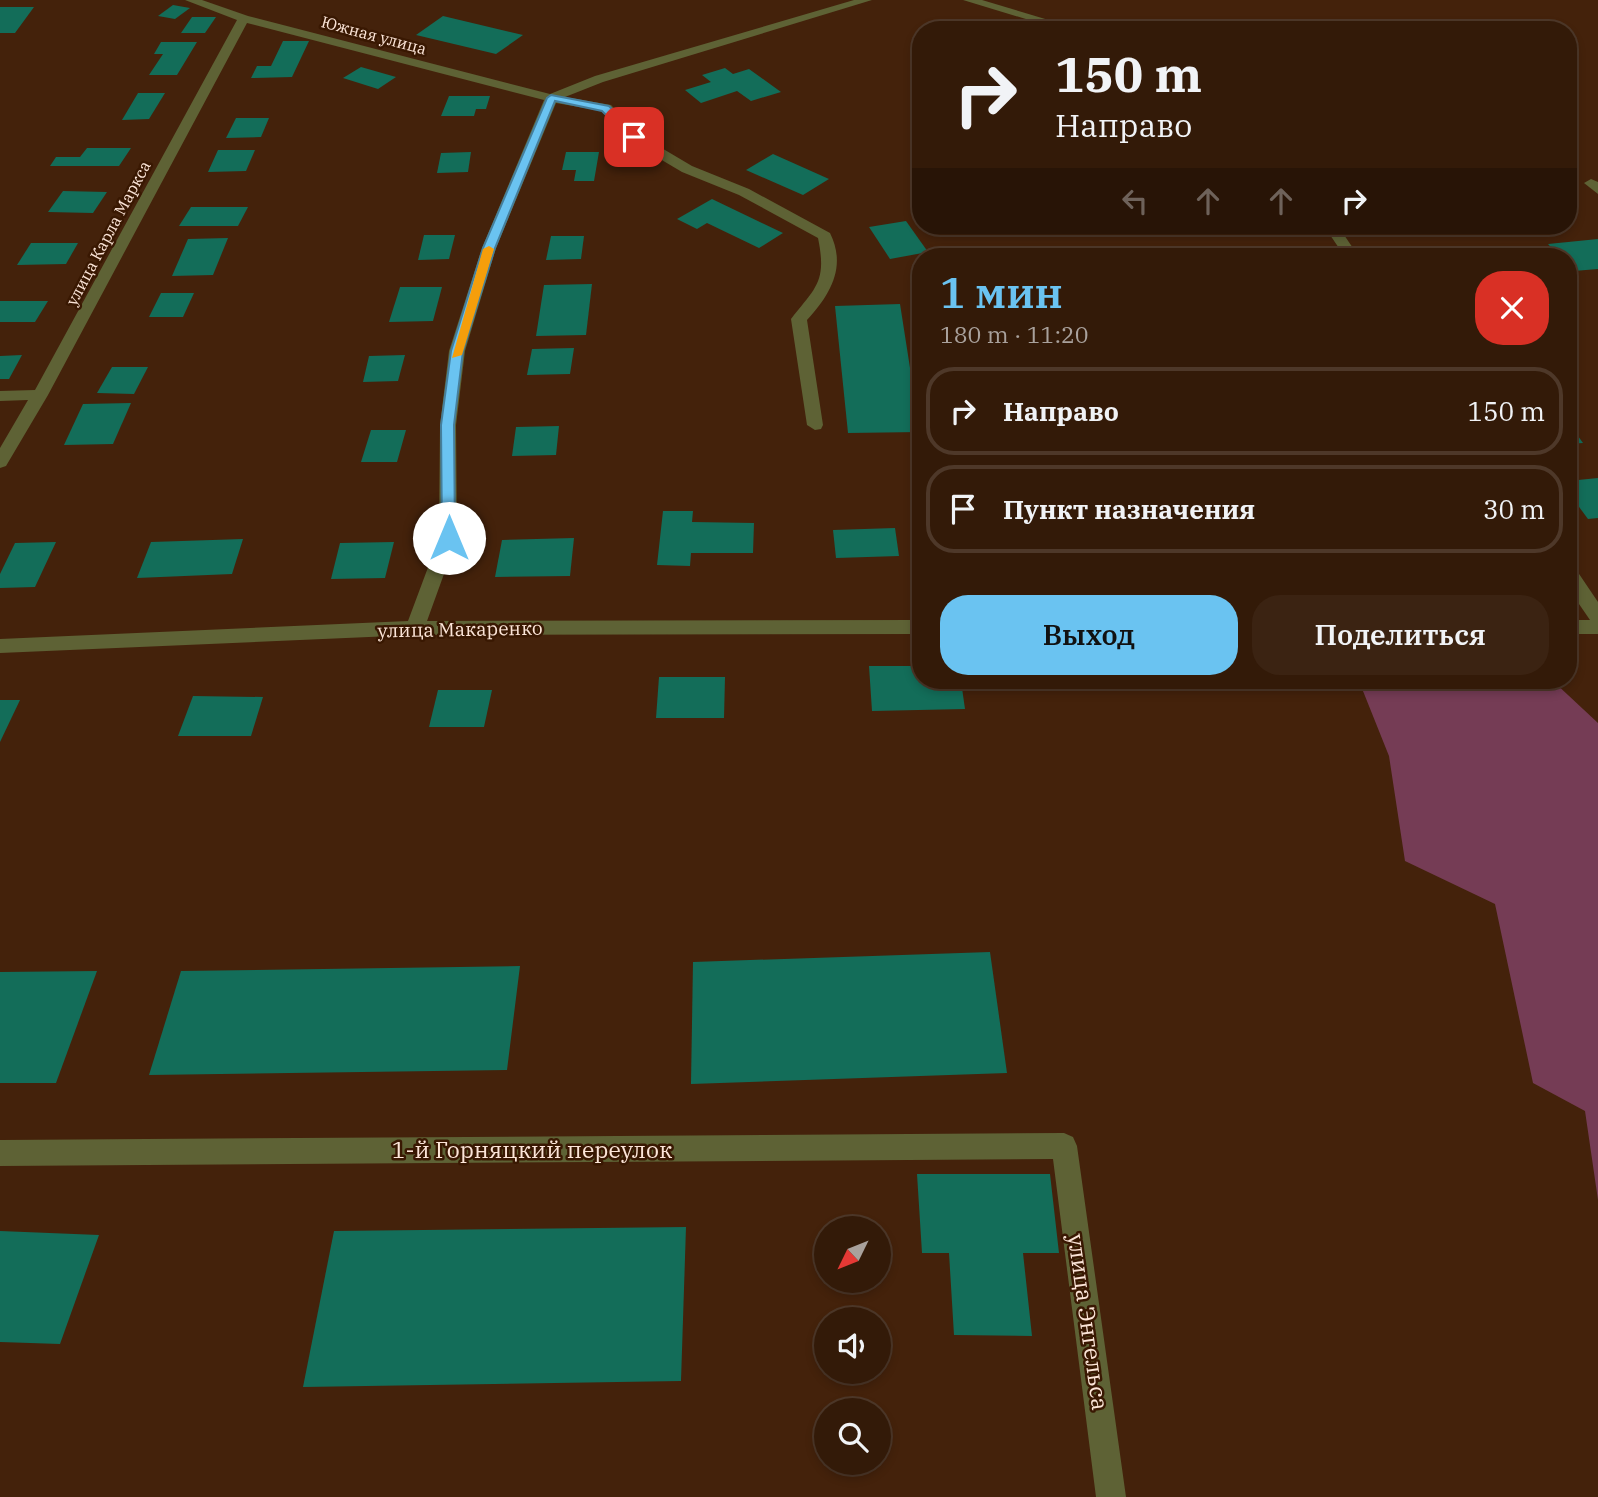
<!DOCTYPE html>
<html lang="ru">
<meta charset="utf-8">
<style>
:root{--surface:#331a08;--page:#3b2312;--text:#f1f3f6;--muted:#a9a19c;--line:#4e3829;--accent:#6ac3f1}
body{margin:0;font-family:"IBM Plex Serif",serif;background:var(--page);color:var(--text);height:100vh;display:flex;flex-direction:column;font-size:26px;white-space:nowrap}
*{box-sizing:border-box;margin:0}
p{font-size:23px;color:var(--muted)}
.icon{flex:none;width:38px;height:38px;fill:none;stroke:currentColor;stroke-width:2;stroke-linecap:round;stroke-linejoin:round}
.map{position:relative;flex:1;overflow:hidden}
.side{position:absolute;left:912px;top:248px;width:665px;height:441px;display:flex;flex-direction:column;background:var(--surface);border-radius:28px;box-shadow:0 4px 10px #0003,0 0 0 2px var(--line)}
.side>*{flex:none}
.banner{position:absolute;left:912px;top:21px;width:665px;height:214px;border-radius:28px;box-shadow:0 4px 10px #0003,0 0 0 2px var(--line);background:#331a08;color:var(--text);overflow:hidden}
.needle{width:46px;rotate:227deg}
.buttons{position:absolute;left:814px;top:1216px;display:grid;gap:14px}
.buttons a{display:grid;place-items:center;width:77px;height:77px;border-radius:50%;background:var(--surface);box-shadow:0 4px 10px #0003,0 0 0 2px var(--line);font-size:35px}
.pin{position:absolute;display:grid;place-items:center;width:60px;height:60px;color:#fff;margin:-30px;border-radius:14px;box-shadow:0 4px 10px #0006}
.me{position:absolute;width:77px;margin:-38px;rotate:0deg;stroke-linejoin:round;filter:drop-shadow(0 0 5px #0008)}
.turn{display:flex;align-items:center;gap:24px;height:147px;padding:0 28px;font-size:32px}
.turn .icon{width:91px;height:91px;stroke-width:2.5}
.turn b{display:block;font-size:49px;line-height:60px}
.lanes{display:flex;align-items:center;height:66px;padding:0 28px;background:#0003;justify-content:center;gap:35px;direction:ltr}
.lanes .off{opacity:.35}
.round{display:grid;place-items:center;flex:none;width:74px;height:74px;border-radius:28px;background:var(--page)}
.overview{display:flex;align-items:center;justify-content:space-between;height:119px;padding:0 28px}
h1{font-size:42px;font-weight:600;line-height:52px;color:var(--accent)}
.action{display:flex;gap:14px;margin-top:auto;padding:14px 28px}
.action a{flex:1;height:80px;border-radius:28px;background:var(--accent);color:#111;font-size:28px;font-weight:600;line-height:80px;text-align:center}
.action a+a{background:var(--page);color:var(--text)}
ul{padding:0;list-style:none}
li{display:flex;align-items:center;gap:21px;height:88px;margin:0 14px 10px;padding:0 14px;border:4px solid var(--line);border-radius:28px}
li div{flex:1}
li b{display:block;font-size:26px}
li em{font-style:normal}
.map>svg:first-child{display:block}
.forest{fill:#753c55}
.building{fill:#136d59}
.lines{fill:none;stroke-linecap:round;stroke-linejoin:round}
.minor{fill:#5e6235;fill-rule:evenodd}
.route{fill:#6ac3f1;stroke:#457f9d;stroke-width:2}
.slow{fill:#f59e0b}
.labels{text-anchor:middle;stroke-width:5;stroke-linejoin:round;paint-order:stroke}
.far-street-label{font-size:16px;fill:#fce5d8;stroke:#391802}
.street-label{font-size:19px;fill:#fce5d8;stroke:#391802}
.near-street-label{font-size:23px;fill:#fce5d8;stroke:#391802}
</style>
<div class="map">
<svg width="1598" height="1497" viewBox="0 0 1598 1497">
<rect width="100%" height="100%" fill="#44220b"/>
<path class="forest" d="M 1359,681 L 1553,681 L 1598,723 L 1598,1200 L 1585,1111 L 1533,1083 L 1495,904 L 1405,861 L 1389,756 Z"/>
<g class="building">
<path d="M 173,5 L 190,8 L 175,19 L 158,16 Z"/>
<path d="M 0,7 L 34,7 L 15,33 L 0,33 Z"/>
<path d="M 443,16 L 523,35 L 496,54 L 416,35 Z"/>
<path d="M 192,17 L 216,17 L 205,33 L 181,33 Z"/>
<path d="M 283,41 L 309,41 L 292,77 L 251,78 L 257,66 L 271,66 Z"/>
<path d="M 161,42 L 197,42 L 177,75 L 149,75 L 163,54 L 154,54 Z"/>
<path d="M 361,67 L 396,77 L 378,89 L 343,78 Z"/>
<path d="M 725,68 L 733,74 L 749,69 L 781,92 L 751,101 L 737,91 L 701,103 L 685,90 L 711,82 L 702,75 Z"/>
<path d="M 138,93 L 165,93 L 149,119 L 122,120 Z"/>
<path d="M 449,96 L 490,96 L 486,109 L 476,109 L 474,116 L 441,116 Z"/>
<path d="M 236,118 L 269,118 L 261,137 L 226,138 Z"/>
<path d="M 87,148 L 131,148 L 119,166 L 50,166 L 56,157 L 80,157 Z"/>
<path d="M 218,150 L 255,150 L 246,171 L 208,172 Z"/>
<path d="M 471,152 L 468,172 L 437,173 L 441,153 Z"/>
<path d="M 566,152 L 599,152 L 594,181 L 574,181 L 576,170 L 562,170 Z"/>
<path d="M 773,154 L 829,179 L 803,195 L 746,170 Z"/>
<path d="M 63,191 L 107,192 L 93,213 L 48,212 Z"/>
<path d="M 712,199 L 783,233 L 759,248 L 707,223 L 697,229 L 677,219 Z"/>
<path d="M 191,207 L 248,207 L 238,226 L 179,226 Z"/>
<path d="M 906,221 L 928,252 L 890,259 L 869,227 Z"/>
<path d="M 1258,226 L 1299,226 L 1302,230 L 1262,232 Z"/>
<path d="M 424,235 L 455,235 L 449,259 L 418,260 Z"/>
<path d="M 551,236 L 584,236 L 581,259 L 546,260 Z"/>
<path d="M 228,238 L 213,275 L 172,276 L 188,239 Z"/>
<path d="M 1598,239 L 1598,269 L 1574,271 L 1568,265 L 1568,257 L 1560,257 L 1548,244 Z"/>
<path d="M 31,243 L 78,243 L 66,264 L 17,265 Z"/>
<path d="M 592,284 L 586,335 L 536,336 L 544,285 Z"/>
<path d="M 400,287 L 442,287 L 433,321 L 389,322 Z"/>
<path d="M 161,293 L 194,293 L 183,317 L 149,317 Z"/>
<path d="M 0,301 L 48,301 L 35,322 L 0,322 Z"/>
<path d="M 900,304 L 920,432 L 848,433 L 835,306 Z"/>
<path d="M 574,348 L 570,374 L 527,375 L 532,349 Z"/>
<path d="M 22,355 L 9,379 L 0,379 L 0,356 Z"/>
<path d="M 405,355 L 398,381 L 363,382 L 369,356 Z"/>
<path d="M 112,367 L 148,367 L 134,394 L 97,393 Z"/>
<path d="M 131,403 L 113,444 L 64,445 L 83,404 Z"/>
<path d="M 1568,422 L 1583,443 L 1568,444 Z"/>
<path d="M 559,426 L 556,455 L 512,456 L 516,427 Z"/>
<path d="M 371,430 L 406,430 L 397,462 L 361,462 Z"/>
<path d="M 1598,478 L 1598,518 L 1588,519 L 1568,492 L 1568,481 Z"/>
<path d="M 663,511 L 693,511 L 692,522 L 754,523 L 753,553 L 691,553 L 690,566 L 657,565 Z"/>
<path d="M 895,528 L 899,556 L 836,558 L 833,530 Z"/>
<path d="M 574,538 L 570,576 L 495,577 L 502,540 Z"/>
<path d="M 243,539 L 232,574 L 137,578 L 151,542 Z"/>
<path d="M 56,542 L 35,587 L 0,588 L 0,574 L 15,543 Z"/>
<path d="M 394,542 L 385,578 L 331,579 L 340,543 Z"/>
<path d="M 869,666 L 920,666 L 920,681 L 961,681 L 965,709 L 872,711 Z"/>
<path d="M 659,677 L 725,677 L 724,718 L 656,718 Z"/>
<path d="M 438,690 L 492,690 L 484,727 L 429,727 Z"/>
<path d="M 193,696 L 263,697 L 251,736 L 178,736 Z"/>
<path d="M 0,700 L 20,700 L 0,742 Z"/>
<path d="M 990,952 L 1007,1073 L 691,1084 L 693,962 Z"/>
<path d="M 520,966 L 507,1070 L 149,1075 L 181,971 Z"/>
<path d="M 97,971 L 56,1083 L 0,1083 L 0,972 Z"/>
<path d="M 917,1174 L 1050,1174 L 1059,1253 L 1023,1253 L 1032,1336 L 954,1335 L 949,1253 L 922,1253 Z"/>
<path d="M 686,1227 L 681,1381 L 303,1387 L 334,1231 Z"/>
<path d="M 0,1231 L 99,1235 L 60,1344 L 0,1342 Z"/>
</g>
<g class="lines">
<g class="minor">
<path d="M 185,0 L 202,0 L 248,16 L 550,94 L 595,76 L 854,0 L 872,0 L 603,82 L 565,97 L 611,105 L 638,134 L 692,166 L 749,189 L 830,233 C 847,267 830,295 807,320 L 823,425 L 821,429 L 815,430 L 807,425 L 791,319 C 816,287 827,282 818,238 L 739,195 L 682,172 L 628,140 L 602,111 L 556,103 L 496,248 L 465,351 L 456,425 L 457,538 L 427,621 L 920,620 L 920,634 L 415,635 L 0,653 L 0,639 L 408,621 L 439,538 L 440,425 L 449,351 L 482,248 L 544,100 L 247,23 L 48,395 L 6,466 L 0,468 L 0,448 L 28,400 L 0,401 L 0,391 L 35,390 L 237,20 Z"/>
<path d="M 963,0 L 982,0 L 1082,30 L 1062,30 Z"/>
<path d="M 1591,179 L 1598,182 L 1598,194 L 1584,183 Z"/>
<path d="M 1324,226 L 1338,226 L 1359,257 L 1345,257 Z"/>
<path d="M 1568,566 L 1575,568 L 1598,602 L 1598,634 L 1568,634 L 1568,620 L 1590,620 L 1568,588 Z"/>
<path d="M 1064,1133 L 1073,1137 L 1077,1146 L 1126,1497 L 1096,1497 L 1053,1159 L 0,1166 L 0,1140 Z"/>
</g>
</g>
<path class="route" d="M 551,95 L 609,106 L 639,137 L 630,139 L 602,111 L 555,101 L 495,248 L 463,351 L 454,425 L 455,538 L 449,543 L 442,538 L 441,425 L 451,351 L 483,248 L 547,98 Z"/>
<path class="slow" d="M 489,246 L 494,249 L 462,355 L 452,358 L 483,249 Z"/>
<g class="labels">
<g class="far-street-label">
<text transform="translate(374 35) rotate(15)" y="6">Южная улица</text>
<text transform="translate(108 233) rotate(-62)" y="6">улица Карла Маркса</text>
</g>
<g class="street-label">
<text transform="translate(460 629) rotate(-1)" y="7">улица Макаренко</text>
</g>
<g class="near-street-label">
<text x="532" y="1158">1-й Горняцкий переулок</text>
<text transform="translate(1088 1322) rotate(82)" y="8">улица Энгельса</text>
</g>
</g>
</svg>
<div class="buttons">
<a><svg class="needle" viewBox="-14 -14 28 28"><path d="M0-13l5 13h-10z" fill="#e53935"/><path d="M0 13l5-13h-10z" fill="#a9a19c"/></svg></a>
<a><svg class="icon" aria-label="sound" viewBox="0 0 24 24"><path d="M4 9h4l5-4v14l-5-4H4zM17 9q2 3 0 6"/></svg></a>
<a><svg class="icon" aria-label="search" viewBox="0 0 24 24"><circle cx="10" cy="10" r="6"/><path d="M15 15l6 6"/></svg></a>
</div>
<div class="pin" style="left:634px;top:137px;background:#d93025"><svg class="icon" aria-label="arrive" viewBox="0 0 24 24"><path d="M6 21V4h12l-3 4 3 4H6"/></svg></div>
<svg class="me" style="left:449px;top:538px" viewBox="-20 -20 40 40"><circle r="19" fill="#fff"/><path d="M0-13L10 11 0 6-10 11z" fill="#6ac3f1"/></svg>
<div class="banner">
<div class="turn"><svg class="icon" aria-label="right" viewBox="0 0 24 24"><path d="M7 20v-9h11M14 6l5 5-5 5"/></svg><div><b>150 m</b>Направо</div></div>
<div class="lanes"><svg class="icon off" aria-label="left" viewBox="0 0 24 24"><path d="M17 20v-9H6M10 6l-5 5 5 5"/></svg><svg class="icon off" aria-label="ahead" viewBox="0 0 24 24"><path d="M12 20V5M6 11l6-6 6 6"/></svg><svg class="icon off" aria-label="ahead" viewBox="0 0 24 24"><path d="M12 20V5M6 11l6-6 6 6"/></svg><svg class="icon" aria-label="right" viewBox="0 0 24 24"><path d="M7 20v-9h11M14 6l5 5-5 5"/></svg></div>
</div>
<section class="side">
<div class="overview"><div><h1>1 мин</h1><p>180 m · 11:20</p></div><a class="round" style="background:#d93025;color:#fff"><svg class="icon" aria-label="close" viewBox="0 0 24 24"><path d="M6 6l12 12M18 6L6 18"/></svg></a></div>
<ul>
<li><svg class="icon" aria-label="right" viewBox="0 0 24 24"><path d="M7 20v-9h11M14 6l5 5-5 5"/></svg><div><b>Направо</b></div><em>150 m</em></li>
<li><svg class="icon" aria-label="arrive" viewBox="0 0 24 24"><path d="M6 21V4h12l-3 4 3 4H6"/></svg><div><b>Пункт назначения</b></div><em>30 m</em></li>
</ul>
<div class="action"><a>Выход</a><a>Поделиться</a></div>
</section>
</div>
